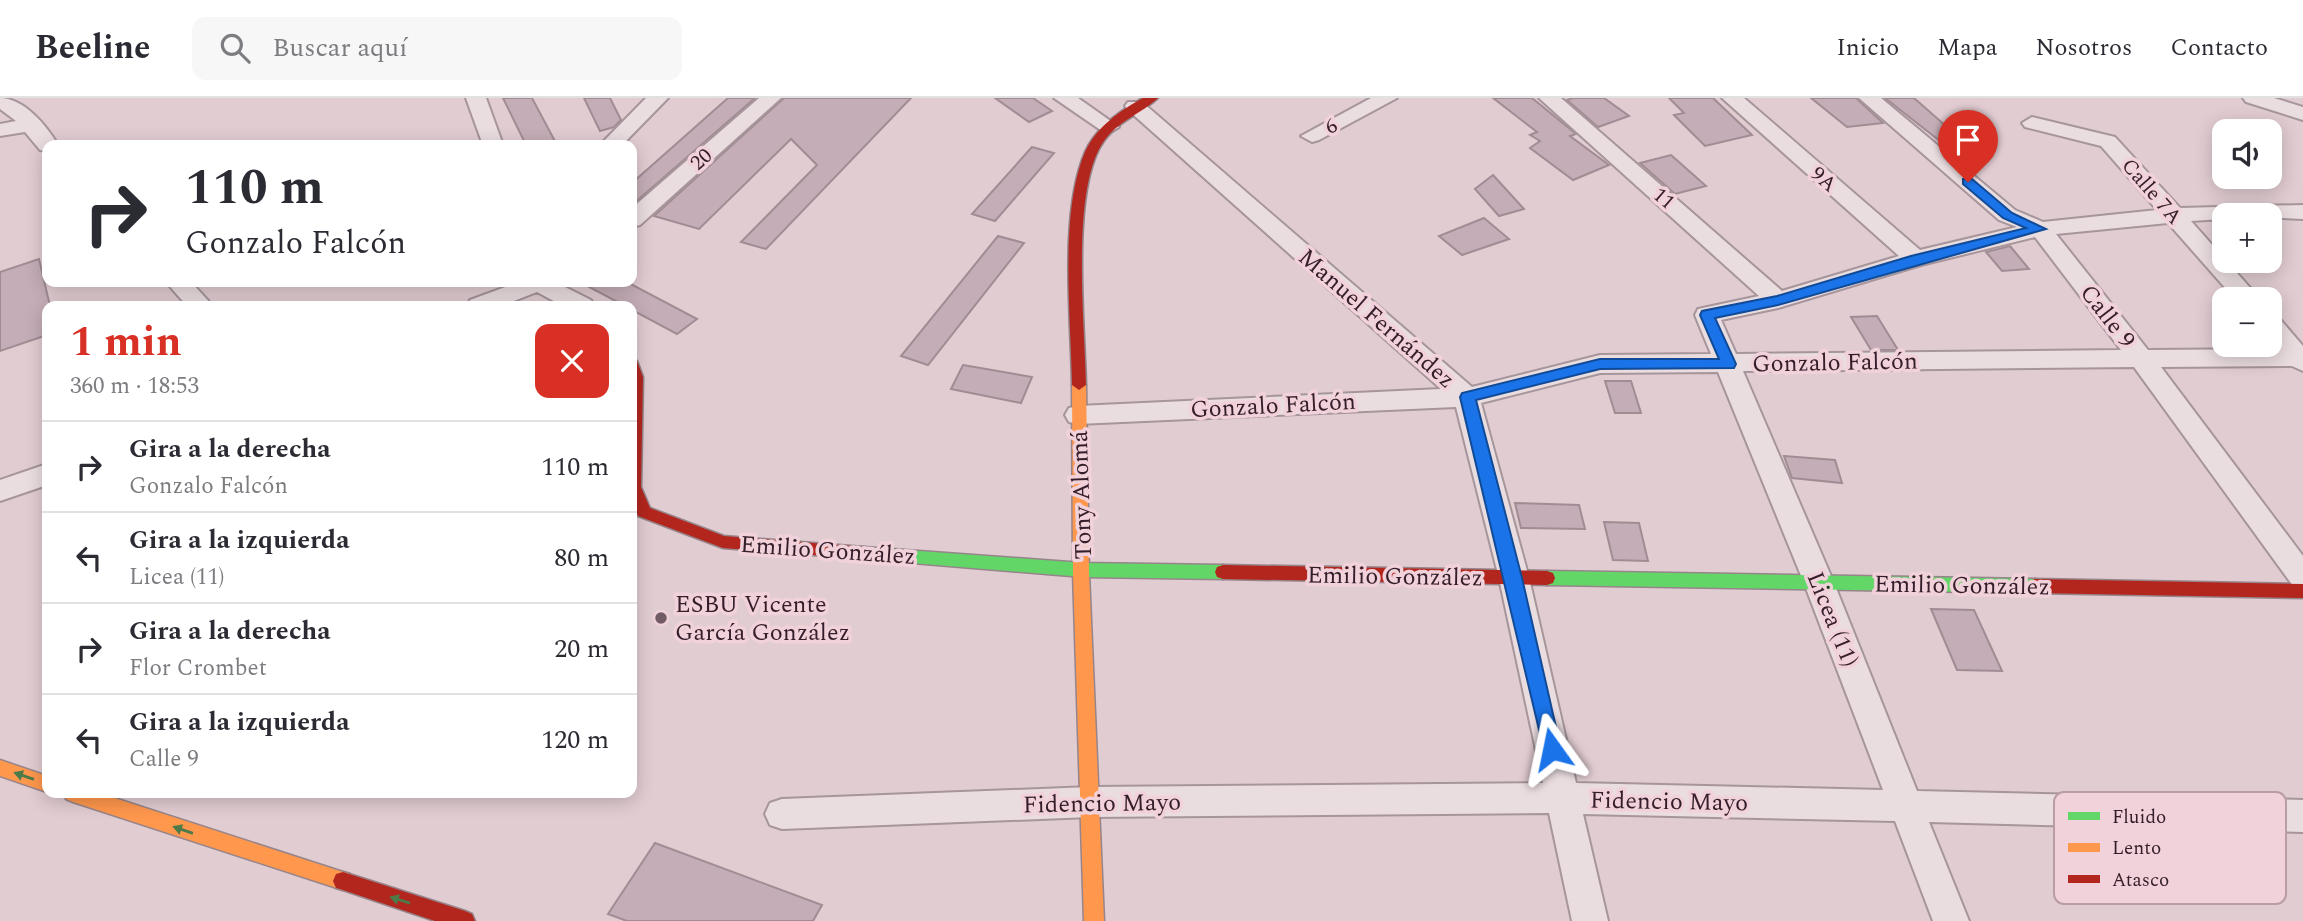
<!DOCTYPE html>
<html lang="es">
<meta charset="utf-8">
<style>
:root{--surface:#fff;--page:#f7f7f7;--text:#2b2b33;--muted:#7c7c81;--line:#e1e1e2;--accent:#d93025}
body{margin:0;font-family:Spectral,serif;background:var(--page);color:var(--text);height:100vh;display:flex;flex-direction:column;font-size:26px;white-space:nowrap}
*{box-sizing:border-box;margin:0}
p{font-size:23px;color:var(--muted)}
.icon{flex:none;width:38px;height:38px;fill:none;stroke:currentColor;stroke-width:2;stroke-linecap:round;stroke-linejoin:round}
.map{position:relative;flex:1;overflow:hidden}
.drawer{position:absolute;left:42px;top:203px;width:595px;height:497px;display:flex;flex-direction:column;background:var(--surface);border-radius:14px;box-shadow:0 4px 18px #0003}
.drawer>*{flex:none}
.hud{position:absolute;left:42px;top:42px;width:595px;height:147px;border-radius:14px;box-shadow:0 4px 18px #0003;background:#fff;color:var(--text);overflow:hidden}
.controls{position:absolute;left:2212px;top:21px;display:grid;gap:14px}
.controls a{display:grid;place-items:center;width:70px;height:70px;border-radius:14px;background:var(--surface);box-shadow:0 4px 18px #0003;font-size:35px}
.pin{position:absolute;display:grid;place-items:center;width:60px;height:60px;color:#fff;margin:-72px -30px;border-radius:50% 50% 50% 0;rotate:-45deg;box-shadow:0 0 7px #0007}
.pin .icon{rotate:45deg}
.me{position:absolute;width:77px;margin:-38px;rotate:348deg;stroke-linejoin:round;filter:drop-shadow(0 0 5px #0008)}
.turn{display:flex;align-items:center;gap:24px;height:147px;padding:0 28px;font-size:32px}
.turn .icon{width:91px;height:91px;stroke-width:2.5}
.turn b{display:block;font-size:49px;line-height:60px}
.round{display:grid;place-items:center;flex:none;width:74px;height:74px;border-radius:14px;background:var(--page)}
.summary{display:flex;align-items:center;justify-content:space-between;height:119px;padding:0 28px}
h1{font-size:42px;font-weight:700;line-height:52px;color:var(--accent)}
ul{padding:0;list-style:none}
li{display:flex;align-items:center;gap:21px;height:91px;padding:0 28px;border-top:2px solid var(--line)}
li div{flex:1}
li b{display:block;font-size:26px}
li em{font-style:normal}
header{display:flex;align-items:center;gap:42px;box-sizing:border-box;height:98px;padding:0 35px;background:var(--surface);border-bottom:2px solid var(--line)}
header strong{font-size:33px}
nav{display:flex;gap:38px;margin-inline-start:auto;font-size:24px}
.search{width:490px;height:63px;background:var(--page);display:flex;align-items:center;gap:18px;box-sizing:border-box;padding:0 24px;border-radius:14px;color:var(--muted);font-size:26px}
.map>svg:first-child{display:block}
.building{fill:#c5adb7;stroke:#a18c94;stroke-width:2}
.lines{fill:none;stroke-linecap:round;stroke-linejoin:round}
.street-casing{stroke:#a6959b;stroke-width:4}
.fast-casing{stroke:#96858b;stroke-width:3}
.slow-casing{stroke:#96858b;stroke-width:3}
.jam-casing{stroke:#96858b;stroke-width:3}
.street{fill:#eadde0;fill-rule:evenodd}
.fast{fill:#63d668;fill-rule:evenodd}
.slow{fill:#ff974d;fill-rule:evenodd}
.jam{fill:#b3261e;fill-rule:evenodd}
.oneway{fill:#4c7a48}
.route{fill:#1a73e8;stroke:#114b97;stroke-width:2}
.poi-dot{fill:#715b64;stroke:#f2d2da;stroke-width:2.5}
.labels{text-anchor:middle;stroke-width:7;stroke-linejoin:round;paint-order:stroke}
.far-street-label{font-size:21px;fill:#341e29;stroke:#f2d2da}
.street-label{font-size:24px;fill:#341e29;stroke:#f2d2da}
.poi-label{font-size:24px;fill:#341e29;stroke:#f2d2da;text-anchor:start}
.key{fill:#f2d2da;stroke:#b99ca5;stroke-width:2}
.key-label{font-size:19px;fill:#341e29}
</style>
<header>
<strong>Beeline</strong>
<div class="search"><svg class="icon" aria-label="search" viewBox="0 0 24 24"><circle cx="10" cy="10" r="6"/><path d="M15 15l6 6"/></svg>Buscar aquí</div>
<nav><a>Inicio</a><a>Mapa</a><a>Nosotros</a><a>Contacto</a></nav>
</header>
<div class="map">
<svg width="2303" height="823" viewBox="0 0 2303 823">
<rect width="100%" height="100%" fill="#e1ccd1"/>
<g class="building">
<path d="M 503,0 L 532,0 L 557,47 L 526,47 Z"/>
<path d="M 584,0 L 610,0 L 621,22 L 614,29 L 600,33 Z"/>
<path d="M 728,0 L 755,0 L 632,107 L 632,85 Z"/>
<path d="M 784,0 L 911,0 L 766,151 L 741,144 L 817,67 L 791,41 L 699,131 L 654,118 Z"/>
<path d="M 995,0 L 1033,0 L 1052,13 L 1029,24 Z"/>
<path d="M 1493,0 L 1532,0 L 1576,36 L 1570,38 L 1609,67 L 1573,82 L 1530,50 L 1540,43 L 1530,37 L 1537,34 Z"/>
<path d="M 1573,0 L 1604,0 L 1629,18 L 1598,29 L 1567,2 Z"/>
<path d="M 1669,0 L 1713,0 L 1752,37 L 1705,48 L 1674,17 L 1684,15 Z"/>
<path d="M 1811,0 L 1856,0 L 1883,25 L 1847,29 Z"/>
<path d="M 1885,0 L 1914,0 L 1963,43 L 1954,54 Z"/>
<path d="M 1032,49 L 1054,55 L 995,123 L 972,116 Z"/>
<path d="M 1671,57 L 1706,88 L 1675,96 L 1640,65 Z"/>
<path d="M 1493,77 L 1524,111 L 1499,118 L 1475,91 Z"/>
<path d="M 1484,120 L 1509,141 L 1462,157 L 1439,138 Z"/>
<path d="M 998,138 L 1024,145 L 928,267 L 901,258 Z"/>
<path d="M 2010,148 L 2029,171 L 2002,173 L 1986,154 Z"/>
<path d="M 39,161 L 50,208 L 47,208 L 47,237 L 0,253 L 0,174 Z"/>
<path d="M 580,184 L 627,184 L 697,221 L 677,236 L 632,212 L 632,208 L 625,208 Z"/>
<path d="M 1877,218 L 1898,252 L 1871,252 L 1851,219 Z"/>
<path d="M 963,267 L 1032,279 L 1021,305 L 951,291 Z"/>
<path d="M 1605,283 L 1631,283 L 1641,315 L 1615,315 Z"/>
<path d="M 1784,358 L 1835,362 L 1842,385 L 1792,380 Z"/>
<path d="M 1515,405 L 1579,407 L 1585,431 L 1521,430 Z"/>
<path d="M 1604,424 L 1639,425 L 1648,463 L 1613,462 Z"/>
<path d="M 1931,511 L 1974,512 L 2002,573 L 1957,572 Z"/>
<path d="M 655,745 L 822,807 L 813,823 L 627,823 L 608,816 Z"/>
</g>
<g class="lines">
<g class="street-casing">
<g id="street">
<path d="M 0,0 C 24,0 47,28 58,47 L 47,47 L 47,53 L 40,52 L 25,34 L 0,38 L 0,26 L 16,23 L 0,11 Z"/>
<path d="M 466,0 L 486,0 L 503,47 L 483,47 Z"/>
<path d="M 646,0 L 668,0 L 622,47 L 600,47 Z"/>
<path d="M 759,0 L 781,0 L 640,127 L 632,129 L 632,110 Z"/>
<path d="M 1054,0 L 1078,0 L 1119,29 L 1109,35 L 1102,33 Z"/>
<path d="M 1371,0 L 1397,0 L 1319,42 L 1312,44 L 1301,38 Z"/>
<path d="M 1539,0 L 1561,0 L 1782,193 L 1899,158 L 1722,0 L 1744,0 L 1920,152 L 2017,129 L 1999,122 L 1859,0 L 1881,0 L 2015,112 L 2043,124 L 2157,112 L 2101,48 L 2025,29 L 2022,25 L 2032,19 L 2115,39 L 2180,110 L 2303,107 L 2303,121 L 2224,117 L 2224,121 L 2191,123 L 2260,201 L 2235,201 L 2168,125 L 2056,136 L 2148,252 L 2277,251 L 2270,242 L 2270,218 L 2279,220 L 2303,248 L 2303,273 L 2292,268 L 2161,269 L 2303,458 L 2303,492 L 2293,488 L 2134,269 L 1743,273 L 1834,485 L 1917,693 L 2303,702 L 2303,734 L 1929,724 L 1969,823 L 1933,823 L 1895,723 L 1583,716 L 1608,823 L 1572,823 L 1549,715 L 1090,719 L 782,731 L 770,727 L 765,716 L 770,705 L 782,701 L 1090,689 L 1543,685 L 1499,480 L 1456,309 L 1078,326 L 1069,324 L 1065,317 L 1069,310 L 1078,308 L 1441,291 L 1128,12 L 1125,8 L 1128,4 L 1142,4 L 1472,289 L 1600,257 L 1711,256 L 1695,217 L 1698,211 L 1759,198 ZM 2035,139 L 2121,252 L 1736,256 L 1721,222 L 1778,210 L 1921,167 ZM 1718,274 L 1804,485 L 1883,692 L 1576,685 L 1529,480 L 1481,305 L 1600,275 Z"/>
<path d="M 2243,0 L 2274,0 L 2303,9 L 2303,22 L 2246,4 Z"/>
<path d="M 166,184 L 191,184 L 213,208 L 187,208 Z"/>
<path d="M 519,184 L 555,184 L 591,202 L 594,208 L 563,208 L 537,194 L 501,208 L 467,208 L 470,202 Z"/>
<path d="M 47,366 L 47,387 L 0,403 L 0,382 Z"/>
</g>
</g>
<g class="fast-casing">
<g id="fast">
<path d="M 864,449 L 1083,465 L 1223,467 L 1229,469 L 1231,474 L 1229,479 L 1223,481 L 1083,479 L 864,461 L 858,460 L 856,455 L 858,450 Z"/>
<path d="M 1547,473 L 2035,481 L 2041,483 L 2043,488 L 2041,493 L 2035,495 L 1547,487 L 1541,485 L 1539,480 L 1541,475 Z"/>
</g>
</g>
<g class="slow-casing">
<g id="slow">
<path d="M 1079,282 L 1086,287 L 1089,475 L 1104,823 L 1084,823 L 1073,475 L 1072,287 Z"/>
<path d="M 0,662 L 47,678 L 47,694 L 0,678 Z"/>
<path d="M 64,695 L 99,695 L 343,774 L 350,776 L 353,783 L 350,790 L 343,792 L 73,704 L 66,701 Z"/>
</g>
</g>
<g class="jam-casing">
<g id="jam">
<path d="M 1143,0 L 1158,0 C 1141,16 1118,23 1104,43 C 1070,90 1085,228 1086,287 L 1079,292 L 1072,287 C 1071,220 1059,115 1085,54 C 1096,29 1121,12 1143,0 Z"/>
<path d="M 632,261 L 637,263 L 643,279 L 641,389 L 650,410 L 724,438 L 864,449 L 870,450 L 872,455 L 870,460 L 864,461 L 723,450 L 638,418 L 632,404 Z"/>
<path d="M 1223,467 L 1547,473 L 1553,475 L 1555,480 L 1553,485 L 1547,487 L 1223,481 L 1217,479 L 1215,474 L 1217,469 Z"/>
<path d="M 2035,481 L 2303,486 L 2303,500 L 2035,495 L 2029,493 L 2027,488 L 2029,483 Z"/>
<path d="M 343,774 L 465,813 L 472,816 L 475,823 L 435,823 L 343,792 L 336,790 L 333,783 L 336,776 Z"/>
</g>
</g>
<use href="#street" class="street"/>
<use href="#fast" class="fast"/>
<use href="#slow" class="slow"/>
<use href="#jam" class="jam"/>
</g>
<defs><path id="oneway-solid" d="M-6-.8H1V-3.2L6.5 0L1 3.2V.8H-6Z" transform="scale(1.75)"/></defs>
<g class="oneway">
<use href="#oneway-solid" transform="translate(24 678) rotate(-161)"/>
<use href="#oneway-solid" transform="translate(183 732) rotate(-161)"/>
<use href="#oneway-solid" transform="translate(400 802) rotate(-163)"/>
</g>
<path class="route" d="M 1963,81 L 1972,81 L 2012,115 L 2046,131 L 1778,207 L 1715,220 L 1736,266 L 1734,270 L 1600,271 L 1476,302 L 1522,480 L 1561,651 L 1558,657 L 1552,660 L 1545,657 L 1460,299 L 1462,295 L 1600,261 L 1719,261 L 1700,217 L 1702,213 L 1777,198 L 1911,158 L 2026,130 L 2003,120 L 1963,86 Z"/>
<circle class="poi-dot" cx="661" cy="520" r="7"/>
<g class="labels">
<g class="far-street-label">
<text transform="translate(1331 28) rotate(-27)" y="7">6</text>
<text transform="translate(701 61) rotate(-41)" y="7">20</text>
<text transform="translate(1824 81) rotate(41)" y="7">9A</text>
<text transform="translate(2152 93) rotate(49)" y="7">Calle 7A</text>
<text transform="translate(1664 100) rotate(41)" y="7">11</text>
</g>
<g class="street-label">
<text transform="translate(2108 218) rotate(52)" y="8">Calle 9</text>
<text transform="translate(1377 220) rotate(41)" y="8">Manuel Fernández</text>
<text transform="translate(1835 264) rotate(-1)" y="8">Gonzalo Falcón</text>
<text transform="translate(1273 307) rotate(-3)" y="8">Gonzalo Falcón</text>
<text transform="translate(1081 397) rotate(-92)" y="8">Tony Alomá</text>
<text transform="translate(828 452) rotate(4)" y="8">Emilio González</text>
<text transform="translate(1395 478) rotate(1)" y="8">Emilio González</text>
<text transform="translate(1962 487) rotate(1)" y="8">Emilio González</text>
<text transform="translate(1833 521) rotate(68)" y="8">Licea (11)</text>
<text transform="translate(1669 703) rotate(1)" y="8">Fidencio Mayo</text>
<text transform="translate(1102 705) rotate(-1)" y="8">Fidencio Mayo</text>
</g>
<g class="poi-label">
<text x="675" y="514">ESBU Vicente<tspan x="675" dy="28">García González</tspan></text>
</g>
</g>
<rect x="2054" y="694" width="232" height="112" rx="10" class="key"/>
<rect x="2068" y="714" width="32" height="8" fill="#63d668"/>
<rect x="2068" y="745" width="32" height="9" fill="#ff974d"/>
<rect x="2068" y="777" width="32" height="8" fill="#b3261e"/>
<g class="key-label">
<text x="2112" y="725">Fluido</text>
<text x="2112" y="756">Lento</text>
<text x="2112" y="788">Atasco</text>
</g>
</svg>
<div class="controls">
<a><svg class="icon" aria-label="sound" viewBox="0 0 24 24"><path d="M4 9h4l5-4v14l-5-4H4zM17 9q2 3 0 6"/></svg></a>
<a>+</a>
<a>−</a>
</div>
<div class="pin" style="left:1968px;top:84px;background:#d93025"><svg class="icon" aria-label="arrive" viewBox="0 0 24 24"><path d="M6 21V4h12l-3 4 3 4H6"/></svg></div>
<svg class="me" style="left:1552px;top:651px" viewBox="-20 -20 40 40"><path d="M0-17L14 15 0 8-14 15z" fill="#1a73e8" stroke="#fff" stroke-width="4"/></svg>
<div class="hud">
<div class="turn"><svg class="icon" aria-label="right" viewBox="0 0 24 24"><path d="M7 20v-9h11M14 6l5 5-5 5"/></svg><div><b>110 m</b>Gonzalo Falcón</div></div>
</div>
<section class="drawer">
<div class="summary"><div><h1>1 min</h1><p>360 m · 18:53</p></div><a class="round" style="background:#d93025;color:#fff"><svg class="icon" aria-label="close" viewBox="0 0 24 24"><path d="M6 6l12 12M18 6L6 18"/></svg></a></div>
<ul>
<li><svg class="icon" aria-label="right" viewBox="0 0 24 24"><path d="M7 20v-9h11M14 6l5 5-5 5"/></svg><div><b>Gira a la derecha</b><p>Gonzalo Falcón</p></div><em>110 m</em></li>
<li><svg class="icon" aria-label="left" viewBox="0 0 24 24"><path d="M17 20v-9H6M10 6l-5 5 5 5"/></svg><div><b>Gira a la izquierda</b><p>Licea (11)</p></div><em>80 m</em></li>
<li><svg class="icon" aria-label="right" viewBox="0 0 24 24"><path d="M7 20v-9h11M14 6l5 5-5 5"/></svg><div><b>Gira a la derecha</b><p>Flor Crombet</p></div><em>20 m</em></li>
<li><svg class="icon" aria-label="left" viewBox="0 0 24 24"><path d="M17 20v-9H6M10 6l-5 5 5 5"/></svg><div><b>Gira a la izquierda</b><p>Calle 9</p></div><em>120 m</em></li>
</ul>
</section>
</div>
